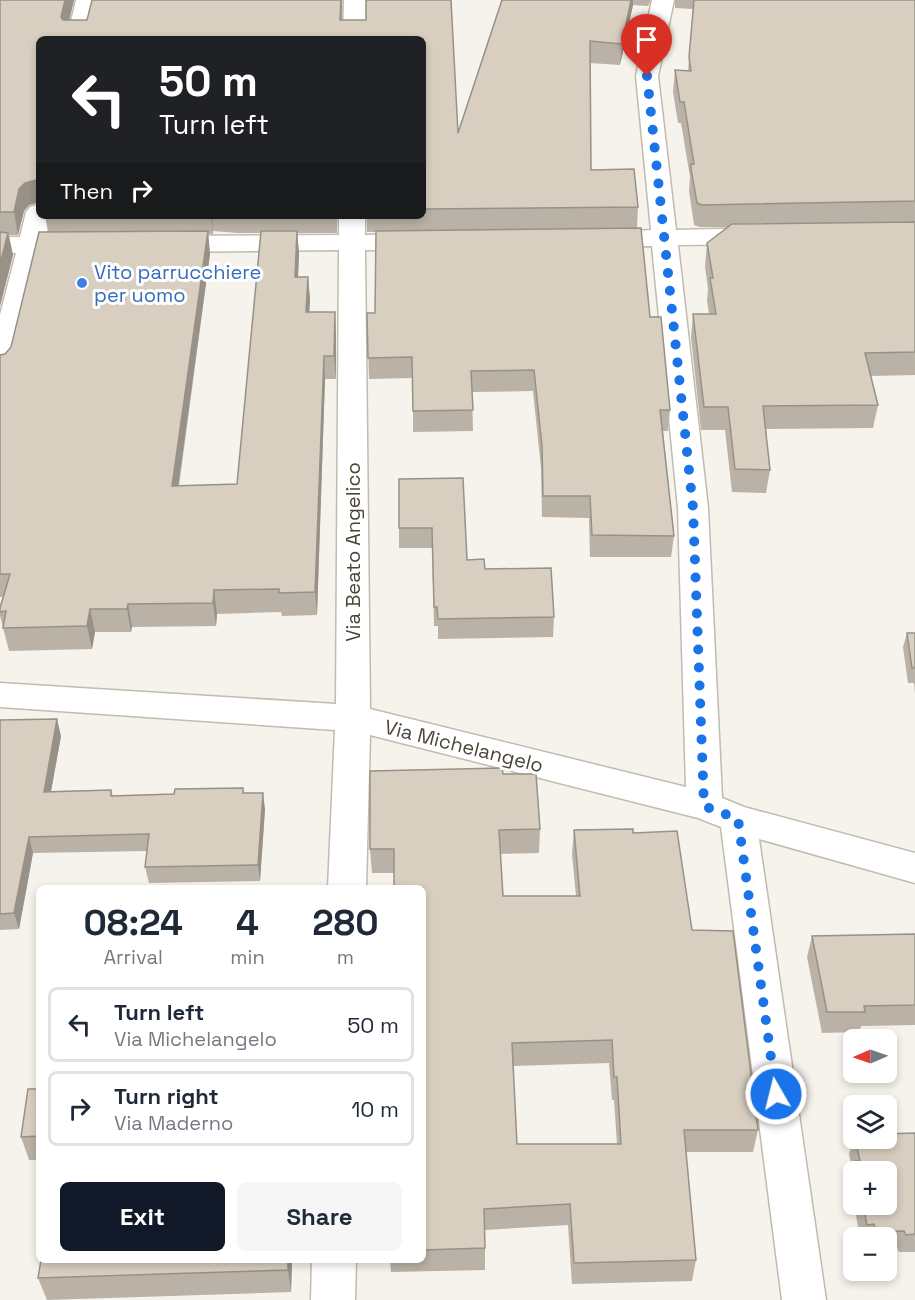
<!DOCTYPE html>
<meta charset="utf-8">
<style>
:root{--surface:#fff;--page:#f6f6f7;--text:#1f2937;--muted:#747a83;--line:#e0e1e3;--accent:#111827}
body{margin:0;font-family:"Space Grotesk",sans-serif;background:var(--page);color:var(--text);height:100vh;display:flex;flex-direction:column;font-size:22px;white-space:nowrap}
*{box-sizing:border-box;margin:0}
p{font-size:20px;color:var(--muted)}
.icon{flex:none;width:33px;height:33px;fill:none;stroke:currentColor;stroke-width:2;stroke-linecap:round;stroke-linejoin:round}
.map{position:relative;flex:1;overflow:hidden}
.details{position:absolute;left:36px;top:885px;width:390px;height:378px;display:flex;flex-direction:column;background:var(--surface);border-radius:9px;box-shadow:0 3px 9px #0003}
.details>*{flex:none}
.hud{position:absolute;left:36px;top:36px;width:390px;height:183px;border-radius:9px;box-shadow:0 3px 9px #0003;background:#202124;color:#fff;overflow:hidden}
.needle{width:39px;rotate:268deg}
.fabs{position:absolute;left:843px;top:1029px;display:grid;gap:12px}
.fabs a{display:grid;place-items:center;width:54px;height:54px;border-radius:9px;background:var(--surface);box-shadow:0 3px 9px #0003;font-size:30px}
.pin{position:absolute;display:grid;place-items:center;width:51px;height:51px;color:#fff;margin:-62px -26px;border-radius:50% 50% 50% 0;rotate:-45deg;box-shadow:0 0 6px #0007}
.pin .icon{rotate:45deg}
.me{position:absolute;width:66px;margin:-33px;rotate:352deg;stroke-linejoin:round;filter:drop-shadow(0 0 4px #0008)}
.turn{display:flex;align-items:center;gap:21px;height:126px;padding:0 24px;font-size:27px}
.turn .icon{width:78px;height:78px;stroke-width:2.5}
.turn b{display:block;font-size:42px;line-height:51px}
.then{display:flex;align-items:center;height:57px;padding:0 24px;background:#0003;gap:12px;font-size:22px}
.eta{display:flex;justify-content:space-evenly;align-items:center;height:102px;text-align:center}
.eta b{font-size:36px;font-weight:800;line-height:42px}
.cta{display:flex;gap:12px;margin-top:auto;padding:12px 24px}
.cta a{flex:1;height:69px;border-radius:9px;background:var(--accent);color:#fff;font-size:24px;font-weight:800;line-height:69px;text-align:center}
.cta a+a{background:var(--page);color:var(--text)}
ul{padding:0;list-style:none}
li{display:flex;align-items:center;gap:18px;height:75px;margin:0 12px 9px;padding:0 12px;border:3px solid var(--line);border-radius:9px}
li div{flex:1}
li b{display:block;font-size:22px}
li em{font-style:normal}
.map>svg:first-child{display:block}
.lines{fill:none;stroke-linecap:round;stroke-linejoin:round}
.minor-casing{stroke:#c2bbae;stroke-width:3}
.minor{fill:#fff;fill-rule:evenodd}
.wall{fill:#bab2a6;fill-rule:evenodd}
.shaded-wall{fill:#979187}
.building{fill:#d8cfc1;stroke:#979187;stroke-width:1.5;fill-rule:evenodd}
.route{stroke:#1a73e8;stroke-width:10;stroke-dasharray:0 18}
.shop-dot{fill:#3f7fe0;stroke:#fff;stroke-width:2}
.labels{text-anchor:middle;stroke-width:6;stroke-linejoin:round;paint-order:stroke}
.shop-label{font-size:20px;fill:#366cbe;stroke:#fff;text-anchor:start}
.street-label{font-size:20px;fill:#4b4439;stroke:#fff}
</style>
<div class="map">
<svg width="915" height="1300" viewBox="0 0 915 1300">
<rect width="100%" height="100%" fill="#f6f3ec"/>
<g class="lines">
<g class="minor-casing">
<g id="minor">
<path d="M 76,0 L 98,0 L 89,39 L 67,39 Z"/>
<path d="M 344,0 L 366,0 L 365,39 L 343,39 Z"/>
<path d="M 652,0 L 674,0 L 658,76 L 676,230 L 760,228 L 769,231 L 773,236 L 769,241 L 760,244 L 678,245 L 708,508 L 722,798 L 744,807 L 915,853 L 915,883 L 759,839 L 826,1300 L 782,1300 L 721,827 L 698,818 L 370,735 L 366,888 L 328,888 L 335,730 L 0,707 L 0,683 L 336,704 L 339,250 L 164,252 L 155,249 L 151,244 L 155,239 L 164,236 L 339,235 L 339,216 L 365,216 L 365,235 L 421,234 L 430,237 L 434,242 L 430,247 L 421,250 L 365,250 L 370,709 L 686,787 L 678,508 L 652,246 L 596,247 L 587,244 L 583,239 L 587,234 L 651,230 L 636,76 Z"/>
<path d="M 39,204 L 39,216 L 51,216 L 46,237 L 82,236 L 91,239 L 95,244 L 91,249 L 42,252 L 14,369 L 10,375 L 0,378 L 0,315 L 16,253 L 0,253 L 0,237 L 20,237 L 26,212 L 30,207 Z"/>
<path d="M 312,1260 L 356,1260 L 355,1300 L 311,1300 Z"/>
</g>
</g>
<use href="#minor" class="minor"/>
</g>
<g class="wall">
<path d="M 0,0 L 74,0 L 69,20 L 87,20 L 92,0 L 342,0 L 342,20 L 366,20 L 366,0 L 451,0 L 458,133 L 502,0 L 651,0 L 648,6 L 633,5 L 620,65 L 590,63 L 591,170 L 634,169 L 638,207 L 637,228 L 641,228 L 650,317 L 661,317 L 670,410 L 668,431 L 663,431 L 674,536 L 671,557 L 590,557 L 589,518 L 542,517 L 541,468 L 533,391 L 472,392 L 473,431 L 413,432 L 413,378 L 369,379 L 367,313 L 375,313 L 376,232 L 367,232 L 367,216 L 423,216 L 423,39 L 39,39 L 39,202 L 29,205 L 24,211 L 18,235 L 9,235 L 13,255 L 0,306 Z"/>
<path d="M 675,0 L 915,0 L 915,375 L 871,376 L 878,405 L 873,428 L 766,429 L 770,470 L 766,493 L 732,492 L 725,430 L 701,430 L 691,337 L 693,314 L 709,314 L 707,301 L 708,289 L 705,266 L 707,243 L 729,227 L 699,227 L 694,225 L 689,191 L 690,177 L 681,123 L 678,123 L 673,92 L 675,70 L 688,71 L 693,9 L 675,8 Z"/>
<path d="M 45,216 L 337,216 L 337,233 L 297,233 L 299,253 L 298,277 L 308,277 L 310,300 L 309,312 L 335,312 L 336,335 L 336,379 L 325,379 L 317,615 L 282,616 L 281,612 L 217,614 L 216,626 L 132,627 L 131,632 L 95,632 L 92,649 L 9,651 L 0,616 L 0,608 L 3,597 L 0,597 L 0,355 L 5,354 L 11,347 L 48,232 ZM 213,231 L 237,233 L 261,233 L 237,484 L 179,486 L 210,254 L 208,234 L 213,234 Z"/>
<path d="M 399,479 L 467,560 L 485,569 L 554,617 L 553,637 L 438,639 L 438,626 L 434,626 L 432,548 L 399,548 Z"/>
<path d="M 907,633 L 915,633 L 915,693 L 914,683 L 908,683 L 903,647 Z"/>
<path d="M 0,720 L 61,736 L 51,791 L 111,790 L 113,796 L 174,794 L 243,788 L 244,793 L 265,809 L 260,881 L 149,883 L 145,867 L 147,851 L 33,853 L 19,929 L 0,930 Z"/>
<path d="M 503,774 L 540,829 L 539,853 L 500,854 L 503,896 L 576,896 L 572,854 L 574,830 L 633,833 L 692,930 L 758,1130 L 753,1152 L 686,1152 L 696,1260 L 692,1281 L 572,1284 L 568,1225 L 485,1230 L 485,1270 L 391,1272 L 390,1260 L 423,1260 L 423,888 L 394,873 L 372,873 L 370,849 ZM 609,1063 L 612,1100 L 614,1100 L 617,1144 L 517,1144 L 513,1066 Z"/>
<path d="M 915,934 L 915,1025 L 861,1026 L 859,1032 L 822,1033 L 807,957 L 812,936 Z"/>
<path d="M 39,1089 L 39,1160 L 29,1160 L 21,1137 Z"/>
<path d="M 915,1133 L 915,1252 L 899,1252 L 897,1248 L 886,1249 L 886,1238 L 860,1238 L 854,1204 L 886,1204 L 886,1172 L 854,1172 L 854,1204 L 849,1180 L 852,1170 L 849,1154 L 854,1138 Z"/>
<path d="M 292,1260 L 291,1292 L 47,1300 L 38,1278 Z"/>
</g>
<g class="shaded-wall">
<path d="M 65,0 L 74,0 L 65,38 L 61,17 Z"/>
<path d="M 341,0 L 342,0 L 341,39 L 340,20 Z"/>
<path d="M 631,0 L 633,0 L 633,5 L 620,65 L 622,44 Z"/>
<path d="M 36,180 L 39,202 L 29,205 L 24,211 L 18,235 L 14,212 L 19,189 L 25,183 Z"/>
<path d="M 211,216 L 212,216 L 213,234 Z"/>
<path d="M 208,231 L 210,254 L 175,509 L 172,486 Z"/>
<path d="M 297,231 L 299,253 L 297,300 L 295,277 Z"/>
<path d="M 8,233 L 13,255 L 0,306 L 0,264 Z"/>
<path d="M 308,277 L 310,300 L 308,335 L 306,312 Z"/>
<path d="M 335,312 L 336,335 L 336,379 L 334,356 Z"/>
<path d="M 324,356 L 325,379 L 317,615 L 315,592 Z"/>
<path d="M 214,590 L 217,614 L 216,626 L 213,603 Z"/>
<path d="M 128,604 L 132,627 L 131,632 L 127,609 Z"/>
<path d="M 90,609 L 95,632 L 92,649 L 87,626 Z"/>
<path d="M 57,719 L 61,736 L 48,808 L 44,792 Z"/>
<path d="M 263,793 L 265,809 L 260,881 L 258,865 Z"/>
<path d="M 29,837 L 33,853 L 19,929 L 14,913 Z"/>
<path d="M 288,1260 L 292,1260 L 291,1292 L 288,1270 Z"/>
</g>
<g class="building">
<path d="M 0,0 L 65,0 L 61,17 L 63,20 L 87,20 L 92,0 L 341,0 L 340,20 L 366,20 L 366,0 L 451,0 L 458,133 L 502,0 L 631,0 L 622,44 L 590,41 L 591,170 L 634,169 L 638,207 L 423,209 L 423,39 L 39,39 L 39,192 L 37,191 L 36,180 L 25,183 L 19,189 L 14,212 L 0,212 Z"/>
<path d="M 694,0 L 915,0 L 915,201 L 702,205 L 697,203 L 691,169 L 691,164 L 694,164 L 684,102 L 680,102 L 675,70 L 691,71 L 689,57 Z"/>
<path d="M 915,222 L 915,352 L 865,353 L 878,405 L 763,406 L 770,470 L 735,469 L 728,407 L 704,407 L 693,314 L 716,314 L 710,278 L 713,278 L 707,243 L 732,224 Z"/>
<path d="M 641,228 L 650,317 L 661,317 L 670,410 L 660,410 L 674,536 L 592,535 L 590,496 L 543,496 L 542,446 L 534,370 L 471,371 L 473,410 L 413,411 L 412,357 L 368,358 L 367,313 L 375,313 L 376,231 Z"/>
<path d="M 208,231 L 172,486 L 237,484 L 261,231 L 297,231 L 295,277 L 308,277 L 306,312 L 335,312 L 334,356 L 324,356 L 315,592 L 279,593 L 279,589 L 214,590 L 213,603 L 128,604 L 127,609 L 90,609 L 87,626 L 3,628 L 6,611 L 0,612 L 0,608 L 10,574 L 0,574 L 0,355 L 5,354 L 11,347 L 39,232 Z"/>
<path d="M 0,232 L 8,233 L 0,264 Z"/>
<path d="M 463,478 L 467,560 L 484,559 L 485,569 L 551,568 L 554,617 L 438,619 L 437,607 L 434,607 L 432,528 L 399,528 L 399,479 Z"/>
<path d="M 907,633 L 915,633 L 915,668 L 912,668 Z"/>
<path d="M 57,719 L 44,792 L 111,790 L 111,796 L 174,794 L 175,789 L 243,788 L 243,793 L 263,793 L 258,865 L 145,867 L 149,834 L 29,837 L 14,913 L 0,914 L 0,720 Z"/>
<path d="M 502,768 L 503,774 L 536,774 L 540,829 L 499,830 L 503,896 L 580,896 L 574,830 L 633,829 L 633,833 L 677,831 L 692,930 L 733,931 L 758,1130 L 684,1130 L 696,1260 L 574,1263 L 570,1204 L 484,1209 L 485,1248 L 423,1250 L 423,888 L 394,888 L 394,849 L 370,849 L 370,771 ZM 612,1040 L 614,1077 L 617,1077 L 621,1144 L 517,1144 L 512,1043 Z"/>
<path d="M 915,934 L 915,1005 L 864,1006 L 865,1012 L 827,1012 L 812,936 Z"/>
<path d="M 28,1089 L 39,1089 L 39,1136 L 21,1137 Z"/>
<path d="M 915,1133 L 915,1234 L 906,1235 L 904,1231 L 876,1232 L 874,1224 L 867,1225 L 863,1204 L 886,1204 L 886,1172 L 857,1172 L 855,1161 L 860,1161 L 855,1138 L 886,1138 L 886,1134 Z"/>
<path d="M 41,1260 L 288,1260 L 288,1270 L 38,1278 Z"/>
</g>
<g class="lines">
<path class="route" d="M 647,76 L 693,508 L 704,806 L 738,819 L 776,1094"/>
</g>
<circle class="shop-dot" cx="82" cy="283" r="6"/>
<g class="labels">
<g class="shop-label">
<text x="94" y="279">Vito parrucchiere<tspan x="94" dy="23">per uomo</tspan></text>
</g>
<g class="street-label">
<text transform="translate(353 552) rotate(-90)" y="7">Via Beato Angelico</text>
<text transform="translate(464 746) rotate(14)" y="7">Via Michelangelo</text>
</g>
</g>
</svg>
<div class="fabs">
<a><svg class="needle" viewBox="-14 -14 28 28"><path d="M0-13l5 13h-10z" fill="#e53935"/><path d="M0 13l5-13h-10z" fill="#747a83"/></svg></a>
<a><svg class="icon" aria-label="layers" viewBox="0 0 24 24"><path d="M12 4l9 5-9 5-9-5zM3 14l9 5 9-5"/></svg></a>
<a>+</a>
<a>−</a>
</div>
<div class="pin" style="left:647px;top:76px;background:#d93025"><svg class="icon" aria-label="arrive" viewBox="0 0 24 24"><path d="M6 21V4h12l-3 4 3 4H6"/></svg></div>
<svg class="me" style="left:776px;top:1094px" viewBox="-20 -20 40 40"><circle r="17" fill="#1a73e8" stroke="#fff" stroke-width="3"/><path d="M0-11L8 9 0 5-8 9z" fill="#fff"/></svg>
<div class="hud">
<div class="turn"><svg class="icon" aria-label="left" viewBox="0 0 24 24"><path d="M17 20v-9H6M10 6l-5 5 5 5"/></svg><div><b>50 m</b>Turn left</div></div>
<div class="then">Then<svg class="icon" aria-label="right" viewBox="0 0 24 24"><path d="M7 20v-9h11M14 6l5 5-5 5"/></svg></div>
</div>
<section class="details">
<div class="eta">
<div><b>08:24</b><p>Arrival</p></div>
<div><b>4</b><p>min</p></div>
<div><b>280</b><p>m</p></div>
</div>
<ul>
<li><svg class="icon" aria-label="left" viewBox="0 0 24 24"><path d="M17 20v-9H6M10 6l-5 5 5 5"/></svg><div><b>Turn left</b><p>Via Michelangelo</p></div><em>50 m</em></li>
<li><svg class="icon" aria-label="right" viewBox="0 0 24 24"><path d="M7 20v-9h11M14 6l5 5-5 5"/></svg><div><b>Turn right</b><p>Via Maderno</p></div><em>10 m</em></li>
</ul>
<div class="cta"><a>Exit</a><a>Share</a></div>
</section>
</div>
